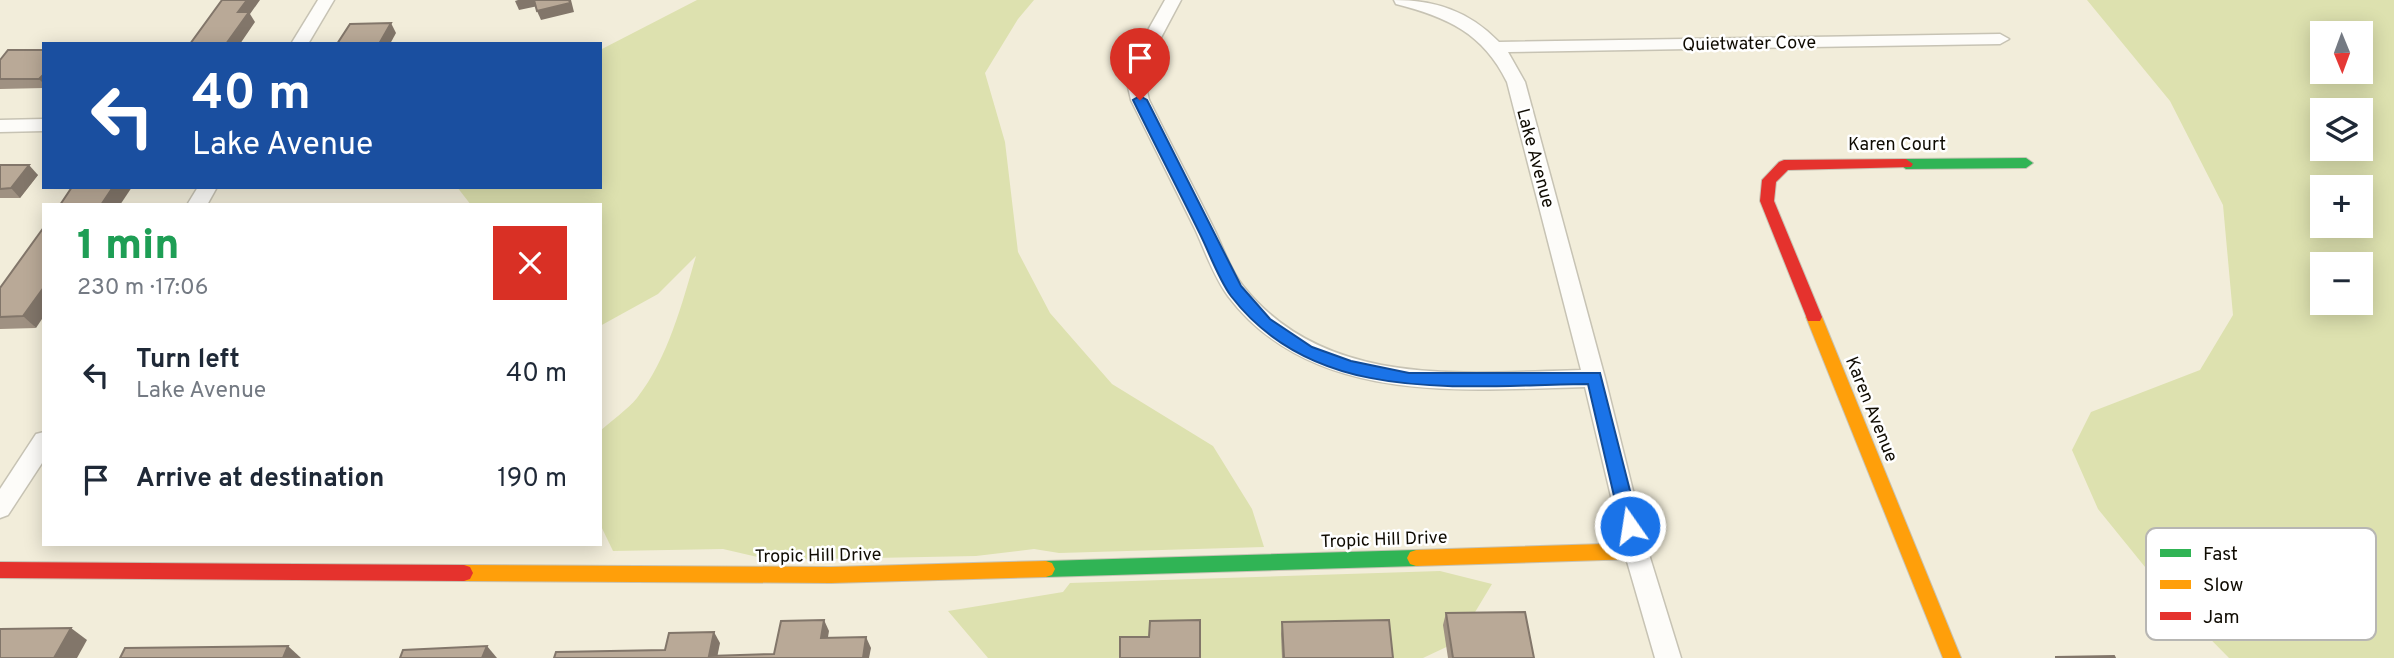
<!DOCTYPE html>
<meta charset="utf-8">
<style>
:root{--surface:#fff;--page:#f2f2f3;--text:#1f2937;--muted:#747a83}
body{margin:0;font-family:Overpass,sans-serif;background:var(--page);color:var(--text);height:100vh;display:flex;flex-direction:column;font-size:26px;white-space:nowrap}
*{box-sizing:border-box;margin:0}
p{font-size:23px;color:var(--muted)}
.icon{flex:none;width:38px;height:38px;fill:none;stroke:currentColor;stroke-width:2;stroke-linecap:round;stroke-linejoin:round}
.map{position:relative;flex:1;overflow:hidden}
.panel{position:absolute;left:42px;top:203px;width:560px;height:343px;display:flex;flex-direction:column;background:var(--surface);border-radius:0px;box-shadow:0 4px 18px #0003}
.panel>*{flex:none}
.banner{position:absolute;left:42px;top:42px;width:560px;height:147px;border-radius:0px;box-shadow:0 4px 18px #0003;background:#1a4fa0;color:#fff;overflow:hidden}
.needle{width:46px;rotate:179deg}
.buttons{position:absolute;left:2310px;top:21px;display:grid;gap:14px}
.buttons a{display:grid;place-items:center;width:63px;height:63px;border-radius:0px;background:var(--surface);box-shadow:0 4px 18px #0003;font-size:35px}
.pin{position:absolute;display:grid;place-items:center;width:60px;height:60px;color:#fff;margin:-72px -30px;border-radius:50% 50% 50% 0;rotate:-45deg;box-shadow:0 0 7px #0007}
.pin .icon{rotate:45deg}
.me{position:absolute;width:77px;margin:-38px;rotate:347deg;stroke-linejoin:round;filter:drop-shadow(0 0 5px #0008)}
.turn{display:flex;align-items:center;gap:24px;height:147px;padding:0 35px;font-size:32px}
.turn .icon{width:91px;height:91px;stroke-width:2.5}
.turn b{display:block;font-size:49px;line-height:60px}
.round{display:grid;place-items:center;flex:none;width:74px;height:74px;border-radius:0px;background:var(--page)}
.overview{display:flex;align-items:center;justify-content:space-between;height:119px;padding:0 35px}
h1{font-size:42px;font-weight:800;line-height:52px;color:#1e9e55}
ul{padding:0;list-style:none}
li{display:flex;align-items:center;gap:21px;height:105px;padding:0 35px}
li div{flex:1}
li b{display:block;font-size:26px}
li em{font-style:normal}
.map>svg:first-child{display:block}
.green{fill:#dde1af;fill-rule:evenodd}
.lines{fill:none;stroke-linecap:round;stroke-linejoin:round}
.street-casing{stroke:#c7c3b4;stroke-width:3}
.fast-casing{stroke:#c7c3b4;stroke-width:2}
.slow-casing{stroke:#c7c3b4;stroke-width:2}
.jam-casing{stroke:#c7c3b4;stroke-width:2}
.street{fill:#fdfcf9;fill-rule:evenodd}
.fast{fill:#30b455;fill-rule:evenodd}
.slow{fill:#ff9f0a;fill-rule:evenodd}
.jam{fill:#e5322d;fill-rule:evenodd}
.wall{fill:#9f9182}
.shaded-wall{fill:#82766a}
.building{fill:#b9a997;stroke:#82766a;stroke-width:2}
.route{fill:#1a73e8;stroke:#114b97;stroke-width:2}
.labels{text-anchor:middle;stroke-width:5;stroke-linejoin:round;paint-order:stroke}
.street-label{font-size:18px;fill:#0f0b02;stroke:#fff}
.key{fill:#fff;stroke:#b7b6b3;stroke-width:2}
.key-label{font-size:19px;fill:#0f0b02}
</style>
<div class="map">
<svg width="2394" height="658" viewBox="0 0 2394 658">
<rect width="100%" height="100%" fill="#f2edda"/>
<g class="green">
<path d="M 697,0 L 1034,0 L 1018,19 L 985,73 L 1005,142 L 1018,252 L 1050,313 L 1112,384 L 1213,446 L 1252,509 L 1264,547 L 1059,553 L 1034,549 L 976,556 L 770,560 L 723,549 L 613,551 L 600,524 L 600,431 C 612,420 627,410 637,398 C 668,358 682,304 696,256 L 658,294 L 600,326 L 600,205 L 471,205 L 457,187 L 600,187 L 600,50 Z"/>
<path d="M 2087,0 L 2394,0 L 2394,658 L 2229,658 L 2171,599 L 2098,509 L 2072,450 L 2091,412 L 2200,370 L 2233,315 L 2223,205 L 2170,101 ZM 2322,33 L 2361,33 L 2361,72 L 2322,72 ZM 2322,110 L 2361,110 L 2361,149 L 2322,149 ZM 2322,187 L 2361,187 L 2361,226 L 2322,226 ZM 2322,264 L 2361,264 L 2361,303 L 2322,303 Z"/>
<path d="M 1440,571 L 1492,584 L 1457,642 L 1423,658 L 988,658 L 948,611 L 1063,592 L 1070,583 Z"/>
</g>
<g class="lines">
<g class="street-casing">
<g id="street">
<path d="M 318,0 L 334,0 L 308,44 L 291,44 Z"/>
<path d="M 1165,0 L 1181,0 L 1148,62 L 1144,78 L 1149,100 C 1170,143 1193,186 1214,229 C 1223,247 1230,270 1243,286 C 1325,389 1463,373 1581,370 L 1507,82 C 1483,33 1447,17 1396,4 L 1394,0 C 1435,0 1469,11 1499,42 L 2000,34 L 2009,39 L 2000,44 L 1508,52 L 1525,82 L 1605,378 L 1648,551 L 1681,658 L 1655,658 L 1624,551 L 1585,387 C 1464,390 1311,406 1228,296 C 1214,277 1205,251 1195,229 C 1174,186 1152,143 1131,100 L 1126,78 L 1130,62 Z"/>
<path d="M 44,119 L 44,131 L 0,132 L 0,120 Z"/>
<path d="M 198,187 L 217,187 L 207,205 L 187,205 Z"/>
<path d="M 44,432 L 44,460 L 8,515 L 0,518 L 0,489 L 36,434 Z"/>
</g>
</g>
<g class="fast-casing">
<g id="fast">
<path d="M 2026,158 L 2033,163 L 2026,168 L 1906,169 L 1899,164 L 1906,159 Z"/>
<path d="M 1416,550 L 1422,552 L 1425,558 L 1422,564 L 1416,566 L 1046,577 L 1040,575 L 1037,569 L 1040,563 L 1046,561 Z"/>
</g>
</g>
<g class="slow-casing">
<g id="slow">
<path d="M 1814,311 L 1822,317 L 1961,658 L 1943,658 L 1806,317 Z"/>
<path d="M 1636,543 L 1642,545 L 1645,551 L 1642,557 L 1636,559 L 1416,566 L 1410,564 L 1407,558 L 1410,552 L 1416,550 Z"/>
<path d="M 1046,561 L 1052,563 L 1055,569 L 1052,575 L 1046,577 L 831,583 L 464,581 L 458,579 L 455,573 L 458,567 L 464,565 L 831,567 Z"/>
</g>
</g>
<g class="jam-casing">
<g id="jam">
<path d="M 1906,159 L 1913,164 L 1911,167 L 1788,170 L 1776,182 L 1774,201 L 1822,317 L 1820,321 L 1808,321 L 1760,201 L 1762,180 L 1779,162 L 1784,160 Z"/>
<path d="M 0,562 L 464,565 L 470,567 L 473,573 L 470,579 L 464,581 L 0,578 Z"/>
</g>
</g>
<use href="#street" class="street"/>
<use href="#fast" class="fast"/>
<use href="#slow" class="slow"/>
<use href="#jam" class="jam"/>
</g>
<g class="wall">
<path d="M 44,50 L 44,88 L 0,89 L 0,60 Z"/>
<path d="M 0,165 L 38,175 L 20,198 L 0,198 Z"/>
<path d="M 0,288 L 36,328 L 0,329 Z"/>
<path d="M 1446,613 L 1534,658 L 1448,658 L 1443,625 Z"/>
<path d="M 1282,622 L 1393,658 L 1282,658 L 1281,634 Z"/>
</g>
<g class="shaded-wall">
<path d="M 247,0 L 260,0 L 250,14 L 255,22 L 240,44 L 226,44 L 238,12 Z"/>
<path d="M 518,0 L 535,0 L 538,6 L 519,10 L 515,1 Z"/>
<path d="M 569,0 L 571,0 L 574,12 L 541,20 L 537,11 Z"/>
<path d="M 391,23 L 396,33 L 390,44 L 379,44 Z"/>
<path d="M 44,74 L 44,84 L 39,79 Z"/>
<path d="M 29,165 L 38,175 L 20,198 L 11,188 Z"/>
<path d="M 113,187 L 132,187 L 120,205 L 101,205 Z"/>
<path d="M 44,287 L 44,316 L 36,328 L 23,316 Z"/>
<path d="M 824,620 L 829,631 L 826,649 L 821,638 Z"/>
<path d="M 71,628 L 87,640 L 77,658 L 54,658 Z"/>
<path d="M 714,632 L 720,643 L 717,658 L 709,656 Z"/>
<path d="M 866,637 L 871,648 L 869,658 L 863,658 Z"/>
<path d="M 288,646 L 301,658 L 283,658 Z"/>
<path d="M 487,646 L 497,658 L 482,658 Z"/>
</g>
<g class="building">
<path d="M 222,0 L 247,0 L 238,12 L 249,12 L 226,44 L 190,44 Z"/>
<path d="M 534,0 L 569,0 L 570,3 L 537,11 Z"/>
<path d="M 391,23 L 379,44 L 337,44 L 350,24 Z"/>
<path d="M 8,50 L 44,50 L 44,74 L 39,79 L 0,79 L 0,60 Z"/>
<path d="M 0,165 L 29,165 L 11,188 L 0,189 Z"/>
<path d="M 72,187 L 113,187 L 101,205 L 60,205 Z"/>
<path d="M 44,227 L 44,287 L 23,316 L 0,317 L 0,288 Z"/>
<path d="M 1525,612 L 1534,658 L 1453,658 L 1446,613 Z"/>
<path d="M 824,620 L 821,638 L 866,637 L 863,658 L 554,658 L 556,652 L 665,650 L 669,633 L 714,632 L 709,656 L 774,654 L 781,621 Z"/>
<path d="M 1200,620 L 1200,658 L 1120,658 L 1120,637 L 1149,637 L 1150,621 Z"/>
<path d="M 1389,620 L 1393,658 L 1284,658 L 1282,622 Z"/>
<path d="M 71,628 L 54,658 L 0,658 L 0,629 Z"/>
<path d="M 288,646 L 283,658 L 120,658 L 125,648 Z"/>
<path d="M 487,646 L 482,658 L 400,658 L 403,650 Z"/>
<path d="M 2114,656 L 2115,658 L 2056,658 L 2056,657 Z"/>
</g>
<path class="route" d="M 1140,96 L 1147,100 L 1241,286 L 1270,319 L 1312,347 L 1351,361 L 1409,373 L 1600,373 L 1639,526 L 1636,531 L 1630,534 L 1623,531 L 1621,526 L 1588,384 C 1464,385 1316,407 1231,296 C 1218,278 1210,254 1200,234 C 1178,189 1155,145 1133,100 Z"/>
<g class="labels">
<g class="street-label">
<text transform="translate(1749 43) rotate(-1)" y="6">Quietwater Cove</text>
<text x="1897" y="150">Karen Court</text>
<text transform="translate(1536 158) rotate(75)" y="6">Lake Avenue</text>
<text transform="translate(1872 409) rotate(68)" y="6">Karen Avenue</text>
<text transform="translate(1384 539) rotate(-2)" y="6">Tropic Hill Drive</text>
<text transform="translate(818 555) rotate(-1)" y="6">Tropic Hill Drive</text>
</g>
</g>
<rect x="2146" y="528" width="230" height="112" rx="10" class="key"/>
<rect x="2160" y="549" width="31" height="8" fill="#30b455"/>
<rect x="2160" y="580" width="31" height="9" fill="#ff9f0a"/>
<rect x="2160" y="612" width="31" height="8" fill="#e5322d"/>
<g class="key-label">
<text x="2203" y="560">Fast</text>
<text x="2203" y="591">Slow</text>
<text x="2203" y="623">Jam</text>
</g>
</svg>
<div class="buttons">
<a><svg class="needle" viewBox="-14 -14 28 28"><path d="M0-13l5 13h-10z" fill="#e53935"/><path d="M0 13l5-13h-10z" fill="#747a83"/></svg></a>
<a><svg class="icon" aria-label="layers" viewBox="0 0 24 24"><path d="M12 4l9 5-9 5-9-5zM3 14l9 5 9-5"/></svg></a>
<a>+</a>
<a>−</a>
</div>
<div class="pin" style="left:1140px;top:100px;background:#d93025"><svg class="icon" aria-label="arrive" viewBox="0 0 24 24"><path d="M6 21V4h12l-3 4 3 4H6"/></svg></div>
<svg class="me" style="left:1630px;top:526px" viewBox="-20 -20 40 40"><circle r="17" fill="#1a73e8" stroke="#fff" stroke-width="3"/><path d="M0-11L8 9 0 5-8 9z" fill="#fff"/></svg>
<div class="banner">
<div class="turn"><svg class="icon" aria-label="left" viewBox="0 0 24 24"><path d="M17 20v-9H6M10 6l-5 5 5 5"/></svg><div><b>40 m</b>Lake Avenue</div></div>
</div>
<section class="panel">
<div class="overview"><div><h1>1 min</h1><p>230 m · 17:06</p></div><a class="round" style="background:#d93025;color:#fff"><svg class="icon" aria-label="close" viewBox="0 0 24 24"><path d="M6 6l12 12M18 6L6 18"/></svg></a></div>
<ul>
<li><svg class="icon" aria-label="left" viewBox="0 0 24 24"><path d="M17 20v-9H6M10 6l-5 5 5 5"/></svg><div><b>Turn left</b><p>Lake Avenue</p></div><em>40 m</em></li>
<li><svg class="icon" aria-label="arrive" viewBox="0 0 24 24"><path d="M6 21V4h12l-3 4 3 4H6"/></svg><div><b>Arrive at destination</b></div><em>190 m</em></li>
</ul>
</section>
</div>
